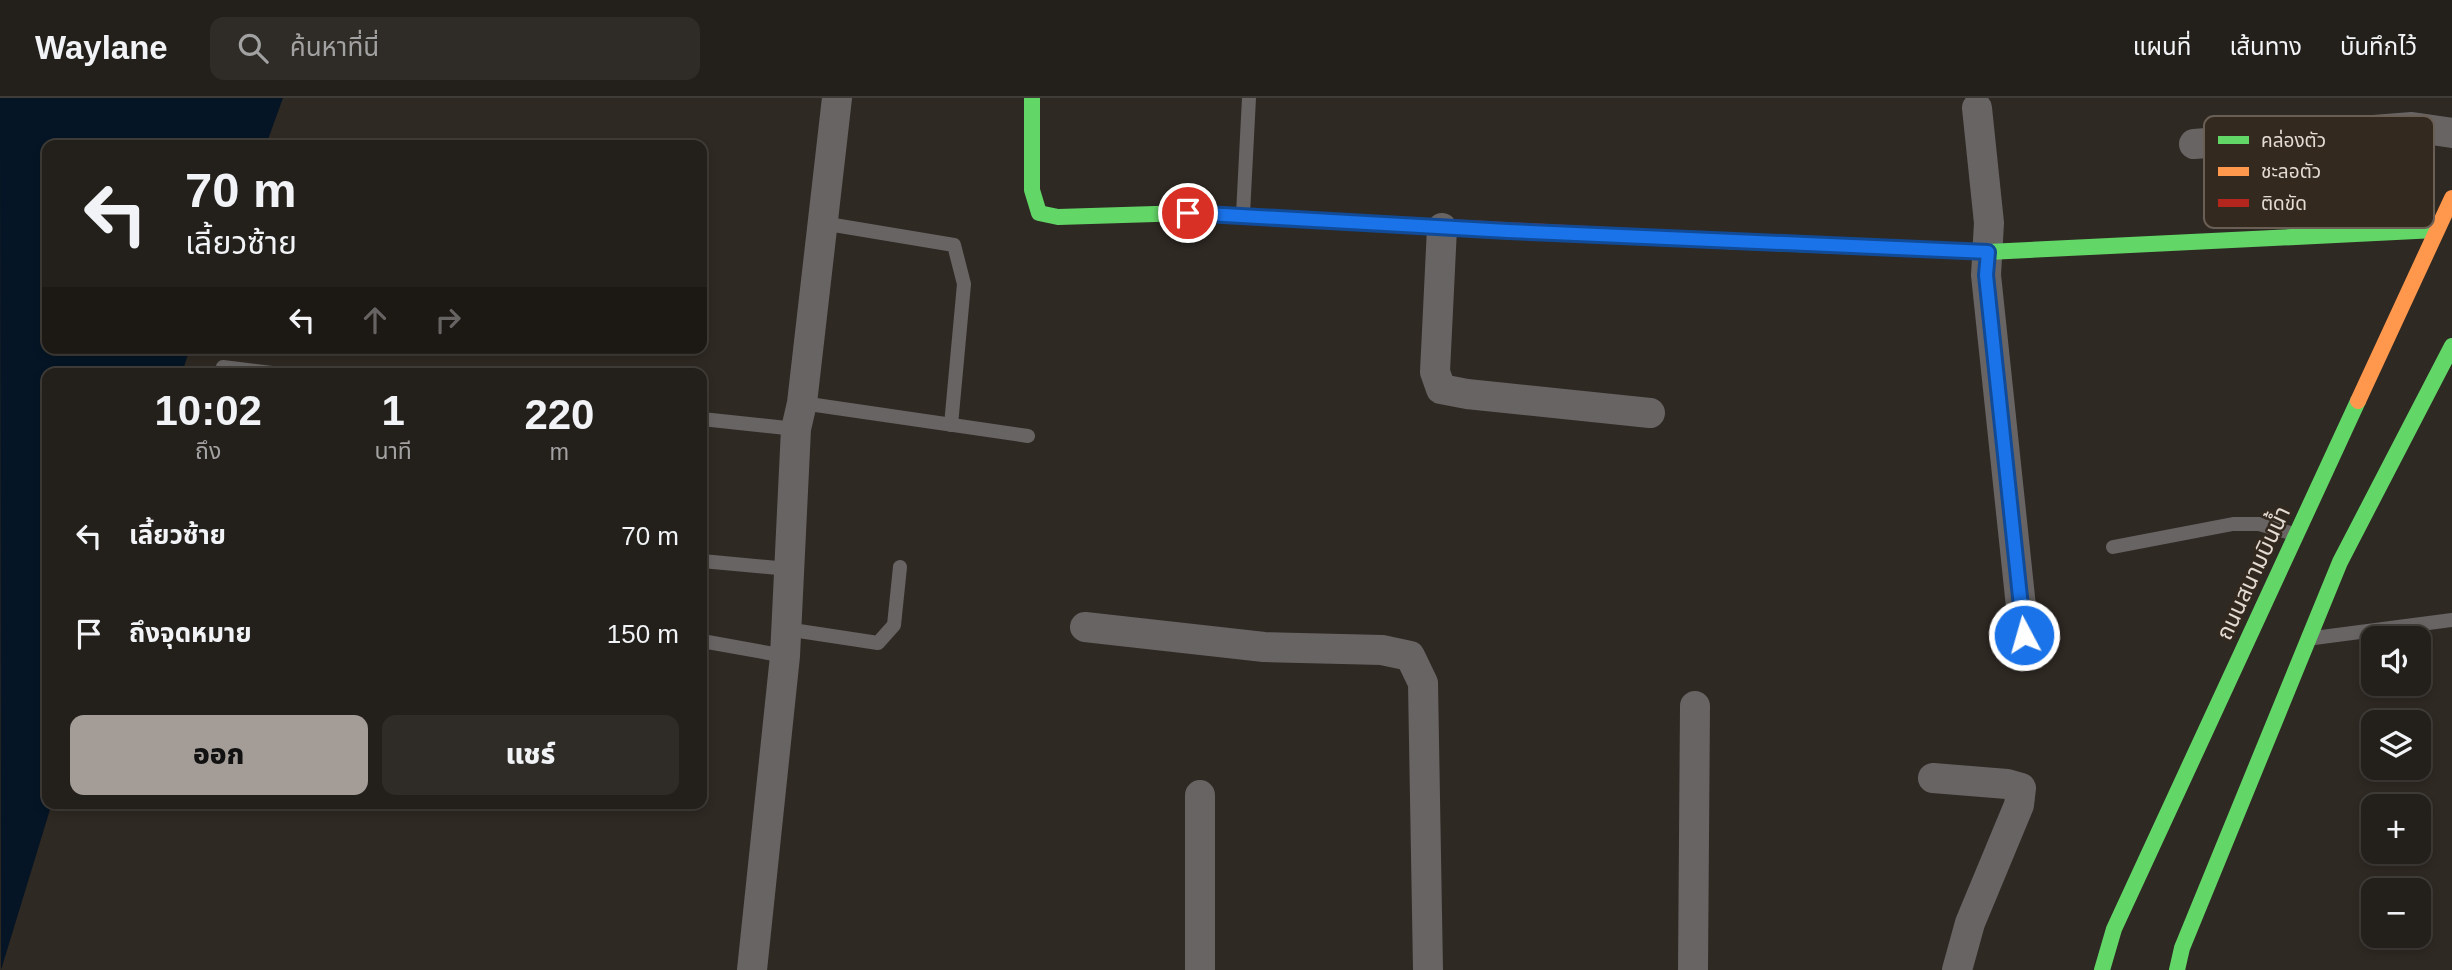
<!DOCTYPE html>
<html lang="th">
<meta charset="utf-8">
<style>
:root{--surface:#231f1a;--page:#2f2c27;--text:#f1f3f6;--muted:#a3a2a2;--line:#403d39;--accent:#a49d97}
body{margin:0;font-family:Helvetica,"Noto Sans Thai",sans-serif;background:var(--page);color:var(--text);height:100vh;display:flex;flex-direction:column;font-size:26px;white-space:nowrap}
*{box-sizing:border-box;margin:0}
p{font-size:23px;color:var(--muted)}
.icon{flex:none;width:38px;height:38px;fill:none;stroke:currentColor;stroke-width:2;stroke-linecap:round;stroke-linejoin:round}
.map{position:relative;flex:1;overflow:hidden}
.panel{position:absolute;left:42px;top:270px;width:665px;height:441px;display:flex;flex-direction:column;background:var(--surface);border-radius:14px;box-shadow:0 4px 10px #0003,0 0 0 2px var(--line)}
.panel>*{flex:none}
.banner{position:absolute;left:42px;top:42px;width:665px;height:214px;border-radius:14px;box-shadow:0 4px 10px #0003,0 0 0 2px var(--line);background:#231f1a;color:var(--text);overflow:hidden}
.buttons{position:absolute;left:2361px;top:528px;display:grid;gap:14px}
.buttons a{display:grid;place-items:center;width:70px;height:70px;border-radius:14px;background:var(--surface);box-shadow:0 4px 10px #0003,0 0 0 2px var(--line);font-size:35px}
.pin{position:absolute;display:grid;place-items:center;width:60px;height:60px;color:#fff;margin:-30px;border:4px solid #fff;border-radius:50%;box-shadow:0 2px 7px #0007}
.me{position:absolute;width:77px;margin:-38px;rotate:354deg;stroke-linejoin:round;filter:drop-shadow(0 0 5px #0008)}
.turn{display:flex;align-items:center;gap:24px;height:147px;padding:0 28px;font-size:32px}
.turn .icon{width:91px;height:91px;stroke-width:2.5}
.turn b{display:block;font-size:49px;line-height:60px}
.lanes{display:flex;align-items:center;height:66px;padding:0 28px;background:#0003;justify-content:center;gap:35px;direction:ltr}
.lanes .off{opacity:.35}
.eta{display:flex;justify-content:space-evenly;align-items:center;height:119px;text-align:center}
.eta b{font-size:42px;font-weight:800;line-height:49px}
.primary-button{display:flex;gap:14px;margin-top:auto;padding:14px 28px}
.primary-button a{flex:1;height:80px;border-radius:14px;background:var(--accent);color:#111;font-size:28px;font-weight:800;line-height:80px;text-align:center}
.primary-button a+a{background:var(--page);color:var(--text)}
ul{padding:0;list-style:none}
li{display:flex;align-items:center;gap:21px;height:98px;padding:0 28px}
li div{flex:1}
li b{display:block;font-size:26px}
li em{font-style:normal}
header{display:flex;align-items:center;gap:42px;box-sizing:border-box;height:98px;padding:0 35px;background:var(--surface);border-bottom:2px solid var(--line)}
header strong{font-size:33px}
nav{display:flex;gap:38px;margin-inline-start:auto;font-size:24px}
.search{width:490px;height:63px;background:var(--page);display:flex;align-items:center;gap:18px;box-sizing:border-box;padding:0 24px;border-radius:14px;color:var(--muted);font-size:26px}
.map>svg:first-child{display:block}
.water{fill:#051525}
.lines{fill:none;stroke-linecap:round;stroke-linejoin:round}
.lane{stroke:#686464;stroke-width:14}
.street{stroke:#686464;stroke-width:30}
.fast{stroke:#63d668;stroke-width:16}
.slow{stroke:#ff974d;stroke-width:16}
.jam{stroke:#b3261e;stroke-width:16}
.route-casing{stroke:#114b97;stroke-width:18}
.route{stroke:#1a73e8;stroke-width:12}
.labels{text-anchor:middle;stroke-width:5;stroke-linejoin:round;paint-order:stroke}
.street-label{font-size:23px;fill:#e3dcd5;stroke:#34291e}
.key{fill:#34291e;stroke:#695f55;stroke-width:2}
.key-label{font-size:19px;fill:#e3dcd5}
</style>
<header>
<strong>Waylane</strong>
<div class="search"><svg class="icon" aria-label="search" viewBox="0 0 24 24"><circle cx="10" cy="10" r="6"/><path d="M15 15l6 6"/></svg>ค้นหาที่นี่</div>
<nav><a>แผนที่</a><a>เส้นทาง</a><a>บันทึกไว้</a></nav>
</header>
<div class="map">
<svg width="2452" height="872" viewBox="0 0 2452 872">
<rect width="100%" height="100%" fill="#2f2923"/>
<path class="water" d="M 0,0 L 283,0 L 266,47 L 47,47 L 47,250 L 190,250 L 182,275 L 47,275 L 47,705 L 52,705 L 1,872 Z"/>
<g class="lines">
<g class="lane">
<path d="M 1243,116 L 1249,0"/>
<path d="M 822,125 L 954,147 L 964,186 L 951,327"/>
<path d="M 223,269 L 272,275"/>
<path d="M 802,305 L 1028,338"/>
<path d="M 702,321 L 796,331"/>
<path d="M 2113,449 L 2233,426 L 2259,426 L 2294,436"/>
<path d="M 702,463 L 789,471"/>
<path d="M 786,531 L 878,545 L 894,527 L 900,469"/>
<path d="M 2314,540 L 2452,522"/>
<path d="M 702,543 L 785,558"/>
</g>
<g class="street">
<path d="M 1977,10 L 1989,125 L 1986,177 L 2024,537"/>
<path d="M 2194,46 L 2412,29 L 2452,35"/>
<path d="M 1442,130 L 1435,274 L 1441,291 L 1467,296 L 1650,315"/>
<path d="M 1085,529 L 1264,549 L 1382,552 L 1410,558 L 1423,585 L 1428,872"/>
<path d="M 1933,680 L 2007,686 L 2021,690 L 2019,707 L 1970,825 L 1957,872"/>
<path d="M 752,872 L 785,558 L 796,331 L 802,305 L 837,0"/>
<path d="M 1200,872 L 1200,697"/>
<path d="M 1693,872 L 1695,608"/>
</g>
<g class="fast">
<path d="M 1032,0 L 1032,92 L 1039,115 L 1058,119 L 1188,115 L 1367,125"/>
<path d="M 1726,143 L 1988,154 L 2436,132"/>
<path d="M 2102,872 L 2114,831 L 2358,303"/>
<path d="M 2177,872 L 2182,850 L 2340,464 L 2452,248"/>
</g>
<path class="slow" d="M 2358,303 L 2452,100"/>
<path class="jam" d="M 1367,125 L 1726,143"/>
</g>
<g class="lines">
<g class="route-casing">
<path id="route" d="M 1188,115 L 1508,133 L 1988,154 L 1986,177 L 2024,537"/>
</g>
<use href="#route" class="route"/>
</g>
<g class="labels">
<g class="street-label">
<text transform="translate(2253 475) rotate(-65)" y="8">ถนนสนามบินน้ำ</text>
</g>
</g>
<rect x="2204" y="18" width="230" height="112" rx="10" class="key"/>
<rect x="2218" y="38" width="31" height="8" fill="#63d668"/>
<rect x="2218" y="69" width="31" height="9" fill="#ff974d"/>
<rect x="2218" y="101" width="31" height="8" fill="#b3261e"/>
<g class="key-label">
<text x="2261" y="49">คล่องตัว</text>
<text x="2261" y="80">ชะลอตัว</text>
<text x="2261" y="112">ติดขัด</text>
</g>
</svg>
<div class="buttons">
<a><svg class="icon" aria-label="sound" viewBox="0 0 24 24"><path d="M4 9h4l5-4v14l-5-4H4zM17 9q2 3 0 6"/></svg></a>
<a><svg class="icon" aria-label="layers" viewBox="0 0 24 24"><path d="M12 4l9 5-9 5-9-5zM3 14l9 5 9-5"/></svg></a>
<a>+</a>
<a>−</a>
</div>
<div class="pin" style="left:1188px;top:115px;background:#d93025"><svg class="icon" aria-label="arrive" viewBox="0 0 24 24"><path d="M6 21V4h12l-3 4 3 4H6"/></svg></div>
<svg class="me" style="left:2024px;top:537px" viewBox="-20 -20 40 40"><circle r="17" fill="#1a73e8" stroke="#fff" stroke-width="3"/><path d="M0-11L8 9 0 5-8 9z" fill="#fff"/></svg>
<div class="banner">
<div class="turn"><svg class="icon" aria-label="left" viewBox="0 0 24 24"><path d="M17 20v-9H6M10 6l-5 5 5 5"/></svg><div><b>70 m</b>เลี้ยวซ้าย</div></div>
<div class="lanes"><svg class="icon" aria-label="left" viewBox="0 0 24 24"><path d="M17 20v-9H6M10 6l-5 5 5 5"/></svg><svg class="icon off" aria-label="ahead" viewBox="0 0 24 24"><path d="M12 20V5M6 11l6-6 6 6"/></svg><svg class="icon off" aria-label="right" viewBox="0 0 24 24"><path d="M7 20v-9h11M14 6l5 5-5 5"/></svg></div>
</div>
<section class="panel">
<div class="eta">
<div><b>10:02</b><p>ถึง</p></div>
<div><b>1</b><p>นาที</p></div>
<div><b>220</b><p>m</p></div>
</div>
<ul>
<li><svg class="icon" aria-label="left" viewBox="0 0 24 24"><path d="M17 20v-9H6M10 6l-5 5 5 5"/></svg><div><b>เลี้ยวซ้าย</b></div><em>70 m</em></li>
<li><svg class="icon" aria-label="arrive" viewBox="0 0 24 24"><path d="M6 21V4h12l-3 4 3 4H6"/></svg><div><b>ถึงจุดหมาย</b></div><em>150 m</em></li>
</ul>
<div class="primary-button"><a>ออก</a><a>แชร์</a></div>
</section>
</div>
